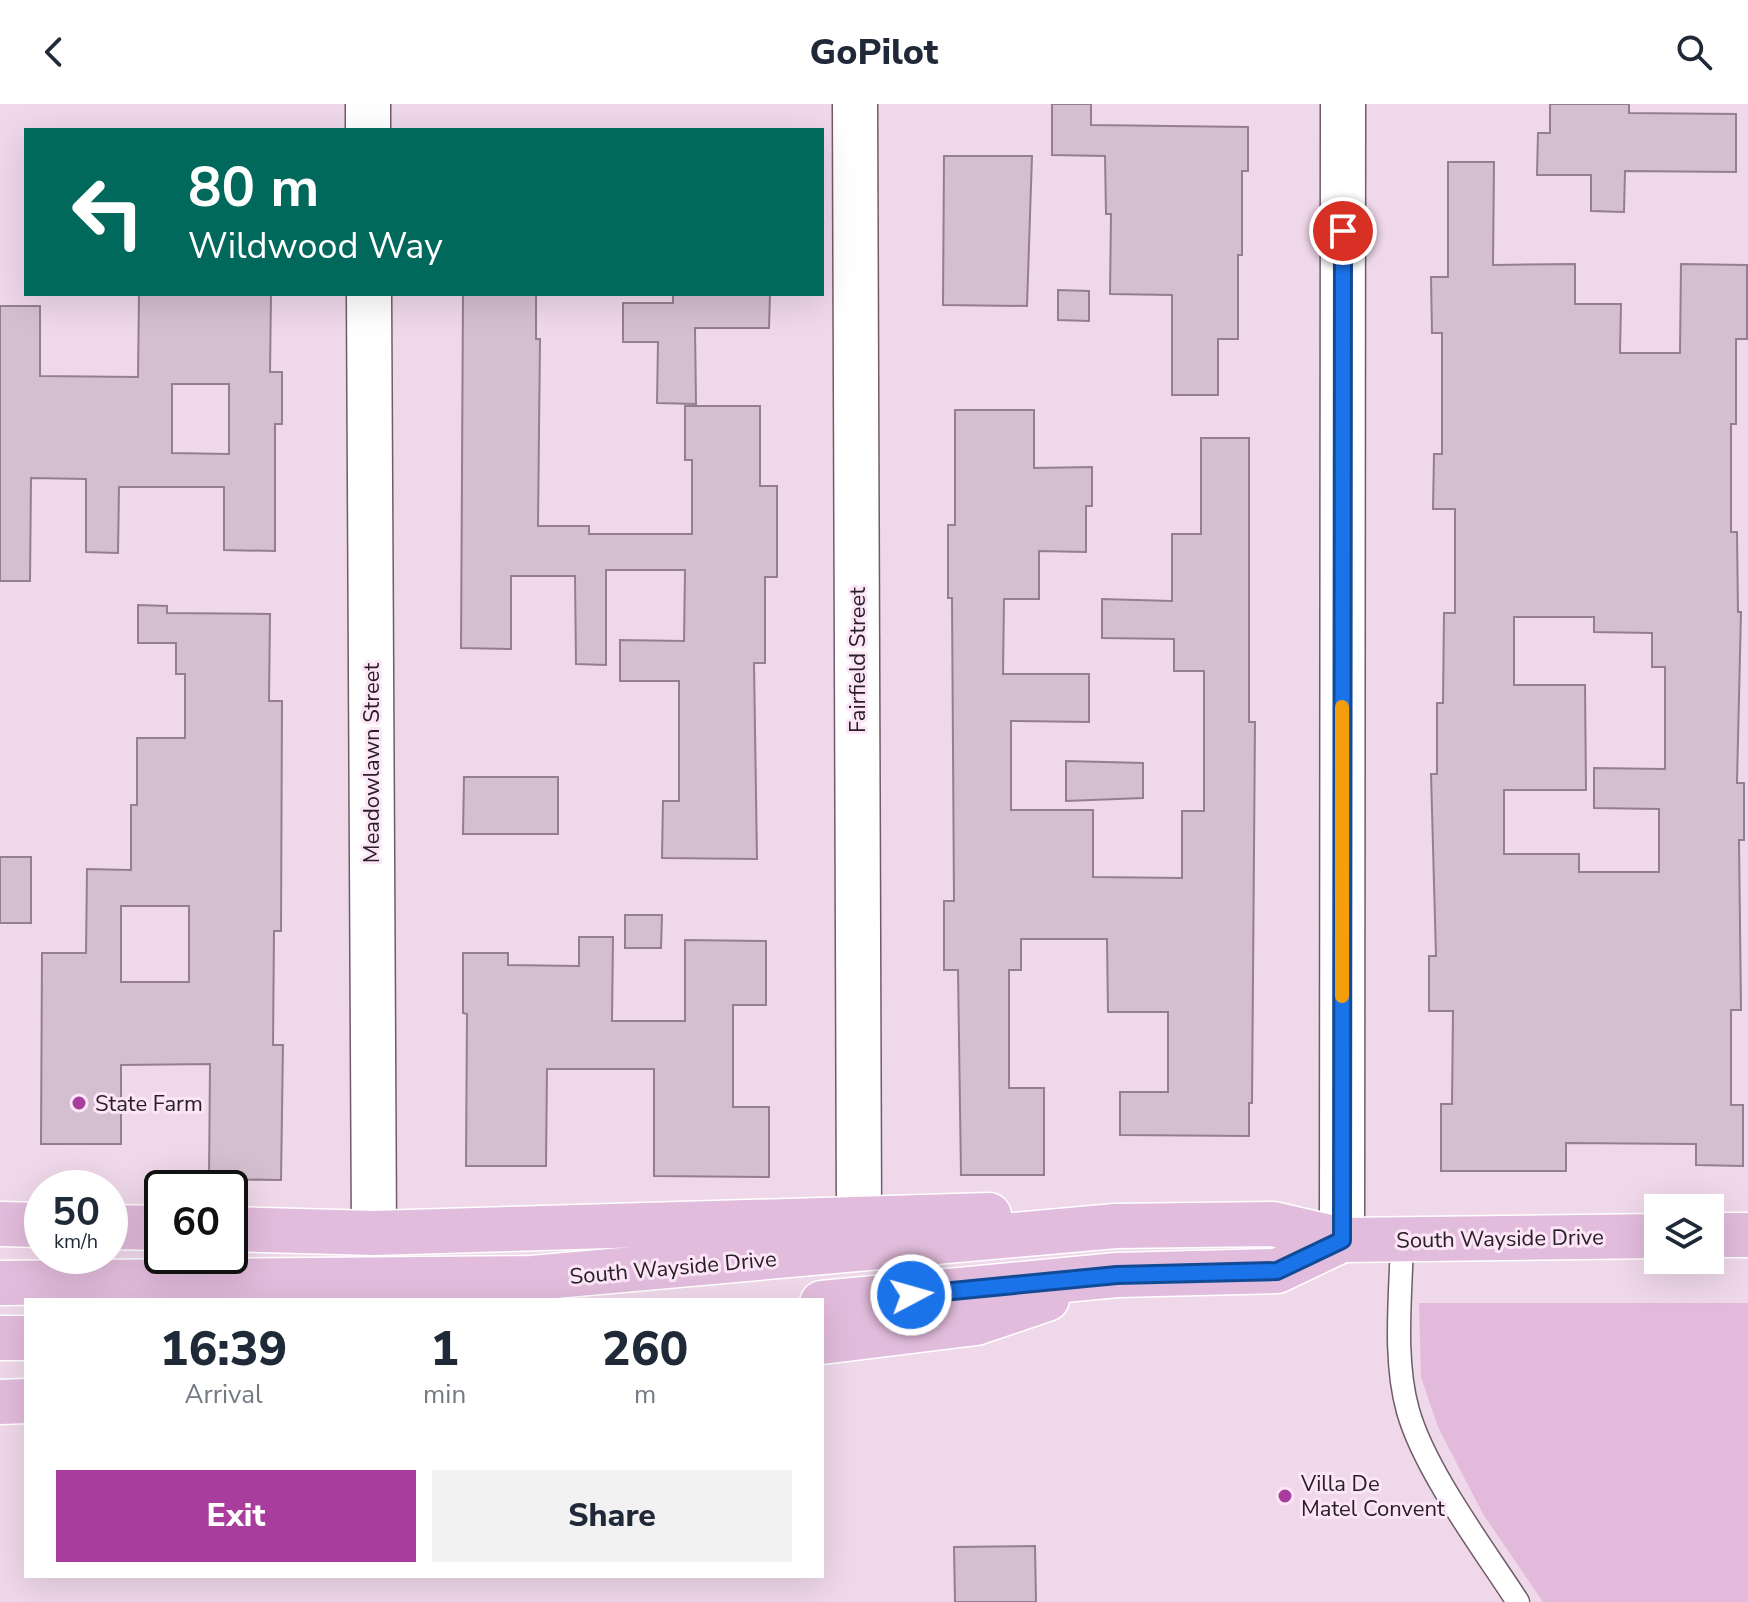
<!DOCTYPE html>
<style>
:root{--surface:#fff;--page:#f2f2f3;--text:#1f2937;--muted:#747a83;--accent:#a93d9d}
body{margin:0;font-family:"Nunito Sans",sans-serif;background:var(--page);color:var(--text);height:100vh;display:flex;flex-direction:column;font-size:30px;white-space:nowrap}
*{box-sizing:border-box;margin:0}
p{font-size:26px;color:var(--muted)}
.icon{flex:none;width:44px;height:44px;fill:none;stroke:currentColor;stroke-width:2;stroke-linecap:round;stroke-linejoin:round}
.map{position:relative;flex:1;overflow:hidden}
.drawer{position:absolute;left:24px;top:1194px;width:800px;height:280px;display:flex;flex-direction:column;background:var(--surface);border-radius:0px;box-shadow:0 8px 32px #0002}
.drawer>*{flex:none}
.banner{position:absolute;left:24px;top:24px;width:800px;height:168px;border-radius:0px;box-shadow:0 8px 32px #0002;background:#00695c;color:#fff;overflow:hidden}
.fabs{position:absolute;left:1644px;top:1090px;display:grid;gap:16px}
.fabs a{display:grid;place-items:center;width:80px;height:80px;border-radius:0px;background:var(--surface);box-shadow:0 8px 32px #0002;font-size:40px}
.speed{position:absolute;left:24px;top:1066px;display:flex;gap:16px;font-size:40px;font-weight:700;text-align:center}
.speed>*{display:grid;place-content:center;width:104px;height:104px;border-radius:50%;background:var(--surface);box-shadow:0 8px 32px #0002;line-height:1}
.speed small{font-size:20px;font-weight:400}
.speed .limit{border:4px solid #111;border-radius:12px;background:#fff;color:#111}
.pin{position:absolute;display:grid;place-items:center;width:68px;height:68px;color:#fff;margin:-34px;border:4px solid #fff;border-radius:50%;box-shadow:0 2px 8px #0007}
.me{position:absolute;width:88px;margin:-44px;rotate:84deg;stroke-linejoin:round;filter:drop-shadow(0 0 6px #0008)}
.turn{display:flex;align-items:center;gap:28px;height:168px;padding:0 32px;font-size:36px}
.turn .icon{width:104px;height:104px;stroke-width:2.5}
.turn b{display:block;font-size:56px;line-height:68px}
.eta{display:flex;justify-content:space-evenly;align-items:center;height:136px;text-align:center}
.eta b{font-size:48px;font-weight:800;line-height:56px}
.primary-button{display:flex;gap:16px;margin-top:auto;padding:16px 32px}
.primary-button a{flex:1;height:92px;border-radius:0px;background:var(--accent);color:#fff;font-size:32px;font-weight:800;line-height:92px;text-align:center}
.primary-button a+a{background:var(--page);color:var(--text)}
header{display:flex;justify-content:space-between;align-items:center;height:104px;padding:0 32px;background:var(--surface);font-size:36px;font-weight:800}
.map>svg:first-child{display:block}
.green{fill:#e2badb}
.building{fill:#d4bfd0;stroke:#937f8f;stroke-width:2;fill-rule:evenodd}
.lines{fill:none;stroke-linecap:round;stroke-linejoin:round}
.lane-casing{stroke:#6f5c6b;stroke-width:25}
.street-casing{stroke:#6f5c6b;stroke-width:47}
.primary-casing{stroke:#fff;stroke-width:47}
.lane{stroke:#fff;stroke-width:22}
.street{stroke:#fff;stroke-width:44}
.primary{stroke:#e2bcdc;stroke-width:44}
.route-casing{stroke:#114b97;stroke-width:20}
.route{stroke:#1a73e8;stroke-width:14}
.slow{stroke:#f59e0b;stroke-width:14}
.poi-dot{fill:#a93d9d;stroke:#fce5f7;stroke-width:3}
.labels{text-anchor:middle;stroke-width:6;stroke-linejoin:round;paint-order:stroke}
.street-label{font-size:22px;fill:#282026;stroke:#fce5f7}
.poi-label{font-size:22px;fill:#282026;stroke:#fce5f7;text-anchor:start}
</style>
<header><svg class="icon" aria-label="back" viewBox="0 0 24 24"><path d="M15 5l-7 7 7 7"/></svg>GoPilot<svg class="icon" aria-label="search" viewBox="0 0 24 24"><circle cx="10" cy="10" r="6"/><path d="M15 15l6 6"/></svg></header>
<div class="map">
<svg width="1748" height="1498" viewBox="0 0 1748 1498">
<rect width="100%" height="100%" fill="#efd8ea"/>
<path class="green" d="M 1419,1199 L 1748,1199 L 1748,1498 L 1543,1498 L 1483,1410 L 1438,1323 L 1421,1273 Z"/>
<g class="building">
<path d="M 1052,0 L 1091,0 L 1091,21 L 1248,23 L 1248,67 L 1242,67 L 1242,151 L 1238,151 L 1238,235 L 1218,235 L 1218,291 L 1172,291 L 1172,191 L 1110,190 L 1111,110 L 1106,110 L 1105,52 L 1052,51 Z"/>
<path d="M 1550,0 L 1629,0 L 1629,9 L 1736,10 L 1736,68 L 1625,67 L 1624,108 L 1591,107 L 1591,71 L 1537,71 L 1538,29 L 1550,29 Z"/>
<path d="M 944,52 L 1032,52 L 1027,202 L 943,201 Z"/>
<path d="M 1448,58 L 1494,58 L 1493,161 L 1575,160 L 1575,200 L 1621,200 L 1620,249 L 1680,249 L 1681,160 L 1747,161 L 1747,235 L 1736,235 L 1736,320 L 1731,320 L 1731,428 L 1737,428 L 1738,508 L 1741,508 L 1737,679 L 1744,679 L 1744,736 L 1739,736 L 1741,906 L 1731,906 L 1731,1001 L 1743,1001 L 1743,1062 L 1696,1061 L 1696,1040 L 1566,1039 L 1566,1067 L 1441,1067 L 1441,1000 L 1452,1000 L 1453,907 L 1429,907 L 1429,852 L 1436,852 L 1431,670 L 1437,670 L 1437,599 L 1443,599 L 1444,509 L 1455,509 L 1455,405 L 1433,405 L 1434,350 L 1442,350 L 1442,229 L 1432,229 L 1431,173 L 1448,173 ZM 1514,513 L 1594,513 L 1594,528 L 1652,529 L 1652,563 L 1665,563 L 1665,665 L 1594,664 L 1594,704 L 1659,705 L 1659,768 L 1579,768 L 1579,750 L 1504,750 L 1504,686 L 1586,686 L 1585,581 L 1514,581 Z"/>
<path d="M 1058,186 L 1089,187 L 1089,217 L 1058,216 Z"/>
<path d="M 139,190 L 271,190 L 270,268 L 282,268 L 282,320 L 275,320 L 275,447 L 224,446 L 224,383 L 119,383 L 118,449 L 86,448 L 86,375 L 31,374 L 30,477 L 0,477 L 0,202 L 40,202 L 40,272 L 138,273 ZM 172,280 L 229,280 L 229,350 L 172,349 Z"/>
<path d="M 463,190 L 536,190 L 536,235 L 540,235 L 538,422 L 589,422 L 589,430 L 692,430 L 692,356 L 685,356 L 685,302 L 760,302 L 760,382 L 777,382 L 777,473 L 765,473 L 765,559 L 754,559 L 757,755 L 662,754 L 663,697 L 679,697 L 679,577 L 620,577 L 620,536 L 684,537 L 685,466 L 606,466 L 606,561 L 576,560 L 575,472 L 511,472 L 511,545 L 461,544 Z"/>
<path d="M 673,190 L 770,190 L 769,224 L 695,224 L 696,300 L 657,299 L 658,238 L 623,238 L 623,199 L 673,199 Z"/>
<path d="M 955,306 L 1034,306 L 1034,364 L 1092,363 L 1092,402 L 1086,402 L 1086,448 L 1039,447 L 1039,495 L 1004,495 L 1003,570 L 1089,570 L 1089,618 L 1011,617 L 1011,706 L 1093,706 L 1093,773 L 1182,774 L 1182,707 L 1204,707 L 1204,567 L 1174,567 L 1174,535 L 1102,534 L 1102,495 L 1172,497 L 1172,430 L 1201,430 L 1201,334 L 1249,334 L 1249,618 L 1255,618 L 1252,999 L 1249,999 L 1249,1032 L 1120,1031 L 1120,988 L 1168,988 L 1168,908 L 1108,908 L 1107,835 L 1021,835 L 1021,866 L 1009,866 L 1009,984 L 1044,984 L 1044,1071 L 961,1071 L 958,866 L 944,866 L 944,797 L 954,797 L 952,494 L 948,494 L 948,421 L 955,421 Z"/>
<path d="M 138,501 L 167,502 L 167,509 L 270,510 L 269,597 L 282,597 L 281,827 L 274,827 L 273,941 L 283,941 L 281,1076 L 209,1075 L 210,960 L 121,961 L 121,1040 L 41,1040 L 42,849 L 86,849 L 87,765 L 131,766 L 131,701 L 137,701 L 137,634 L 185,634 L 185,570 L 176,570 L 176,539 L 138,539 ZM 121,802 L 189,802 L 189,878 L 121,878 Z"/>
<path d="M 1066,657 L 1143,659 L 1143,694 L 1066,697 Z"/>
<path d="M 464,673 L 558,673 L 558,730 L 463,730 Z"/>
<rect x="0" y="753" width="31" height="66"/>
<path d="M 625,811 L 662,811 L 661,844 L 625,844 Z"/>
<path d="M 579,833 L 613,833 L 612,917 L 685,917 L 685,836 L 766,837 L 766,901 L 733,901 L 733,1003 L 769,1003 L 769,1073 L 654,1072 L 654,965 L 547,965 L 546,1062 L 466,1062 L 467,910 L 463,909 L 463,849 L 508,849 L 508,861 L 579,862 Z"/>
<path d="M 1035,1442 L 1036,1498 L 955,1498 L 954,1443 Z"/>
</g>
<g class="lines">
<g class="lane-casing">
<path id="lane" d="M 1402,1135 C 1401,1190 1393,1254 1408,1307 C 1425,1367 1483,1444 1518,1498"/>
</g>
<g class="street-casing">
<g id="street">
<path d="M 368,0 L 368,26"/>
<path d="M 855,0 L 859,1112"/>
<path d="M 369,190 L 374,1129"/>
<path d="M 1342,1136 L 1343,0"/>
</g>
</g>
<g class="primary-casing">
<g id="primary">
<path d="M 0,1120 L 42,1121"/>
<path d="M 110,1123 L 162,1124"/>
<path d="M 230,1125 L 374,1129 L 989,1111"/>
<path d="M 1710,1131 L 1748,1131"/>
<path d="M 0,1179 L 532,1174 L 1115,1122 L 1273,1120 L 1342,1136 L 1658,1132"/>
<path d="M 822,1199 L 1117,1171 L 1277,1167 L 1342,1136"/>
<path d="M 0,1234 L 26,1234"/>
<path d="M 822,1238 L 976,1219 L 1047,1195"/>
<path d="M 0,1298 L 26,1297"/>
</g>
</g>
<use href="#lane" class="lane"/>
<use href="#street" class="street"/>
<use href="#primary" class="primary"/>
</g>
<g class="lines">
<g class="route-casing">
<path id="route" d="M 911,1191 L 1117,1171 L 1277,1167 L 1342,1136 L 1343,127"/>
</g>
<use href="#route" class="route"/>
<path class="slow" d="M 1342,892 L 1342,603"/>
</g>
<g class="poi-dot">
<circle cx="79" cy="999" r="8"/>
<circle cx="1285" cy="1392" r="8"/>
</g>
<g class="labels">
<g class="street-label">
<text transform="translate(857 556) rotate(-90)" y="8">Fairfield Street</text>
<text transform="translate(371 659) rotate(-90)" y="8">Meadowlawn Street</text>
<text transform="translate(1500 1134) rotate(-1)" y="8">South Wayside Drive</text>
<text transform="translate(673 1163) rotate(-5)" y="8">South Wayside Drive</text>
</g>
<g class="poi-label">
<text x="95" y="1007">State Farm</text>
<text x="1301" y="1387">Villa De<tspan x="1301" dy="25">Matel Convent</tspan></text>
</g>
</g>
</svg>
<div class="fabs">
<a><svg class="icon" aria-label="layers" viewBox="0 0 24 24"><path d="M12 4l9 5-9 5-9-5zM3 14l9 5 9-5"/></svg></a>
</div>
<div class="speed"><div>50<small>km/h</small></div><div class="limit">60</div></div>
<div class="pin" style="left:1343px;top:127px;background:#d93025"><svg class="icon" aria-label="arrive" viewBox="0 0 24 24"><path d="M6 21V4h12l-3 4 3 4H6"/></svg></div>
<svg class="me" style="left:911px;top:1191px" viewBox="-20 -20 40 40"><circle r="17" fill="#1a73e8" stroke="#fff" stroke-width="3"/><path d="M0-11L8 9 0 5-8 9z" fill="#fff"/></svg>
<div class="banner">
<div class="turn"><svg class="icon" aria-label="left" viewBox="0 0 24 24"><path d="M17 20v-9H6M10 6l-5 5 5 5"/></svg><div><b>80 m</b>Wildwood Way</div></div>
</div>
<section class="drawer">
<div class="eta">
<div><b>16:39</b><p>Arrival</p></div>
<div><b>1</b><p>min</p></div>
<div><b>260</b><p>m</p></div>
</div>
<div class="primary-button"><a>Exit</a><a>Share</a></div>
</section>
</div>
